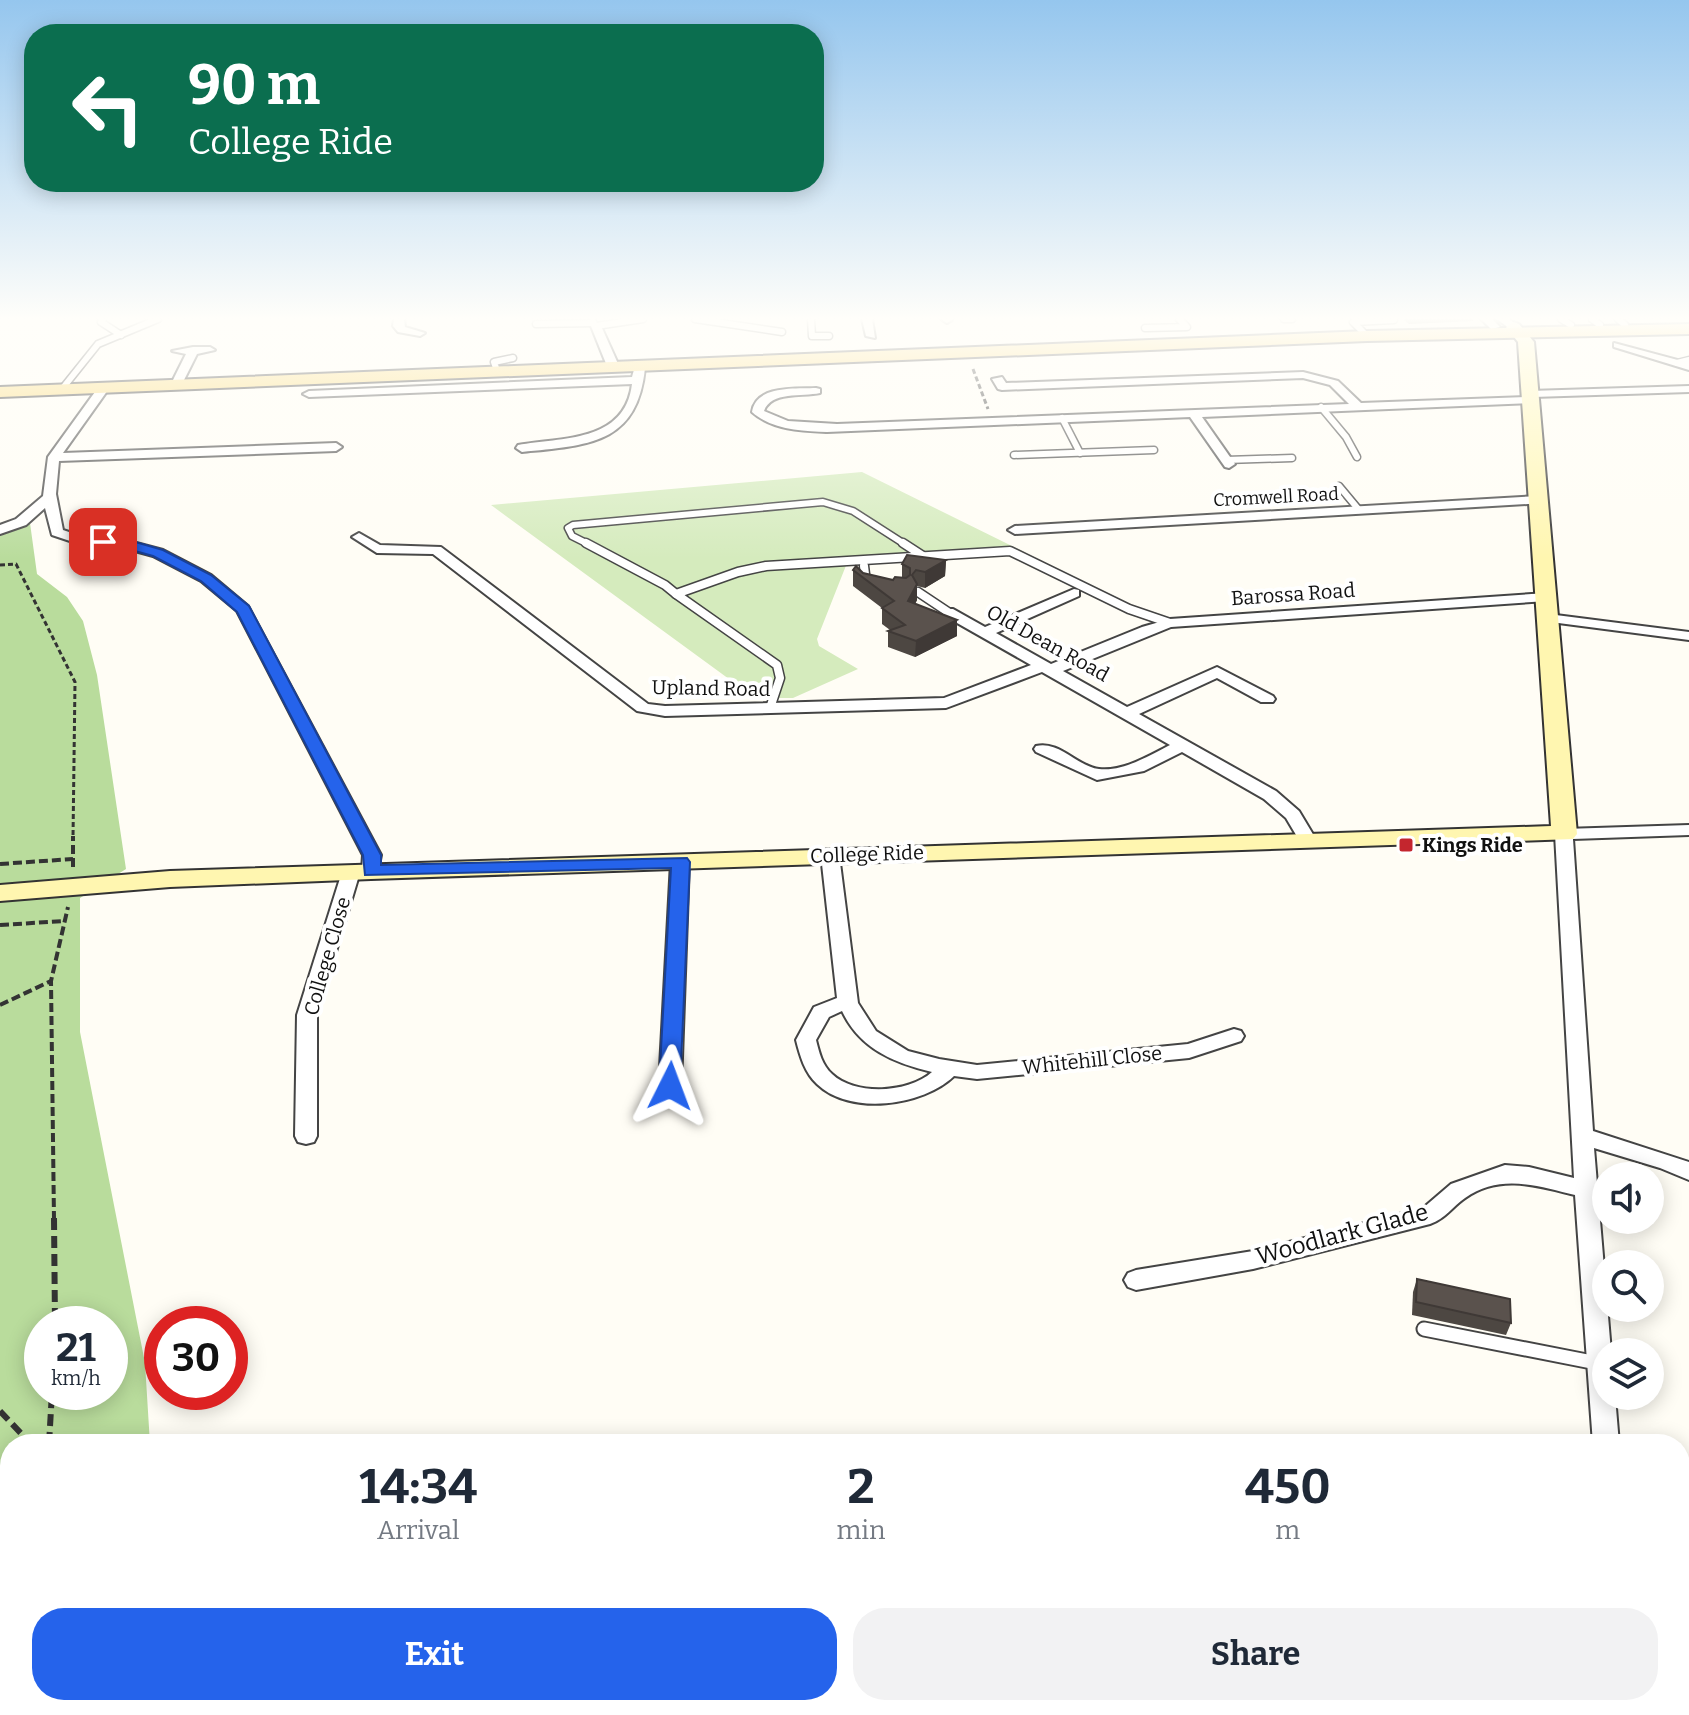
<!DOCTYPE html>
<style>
:root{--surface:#fff;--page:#f2f2f3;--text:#1f2937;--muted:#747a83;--accent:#2563eb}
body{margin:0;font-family:Bitter,serif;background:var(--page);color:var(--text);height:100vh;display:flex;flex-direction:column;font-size:30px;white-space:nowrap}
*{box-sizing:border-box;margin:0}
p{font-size:26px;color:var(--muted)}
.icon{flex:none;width:44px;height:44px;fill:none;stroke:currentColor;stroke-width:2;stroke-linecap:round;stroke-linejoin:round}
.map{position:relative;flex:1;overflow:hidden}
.details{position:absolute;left:0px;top:1434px;width:1690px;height:282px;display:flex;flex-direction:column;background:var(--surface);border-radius:32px 32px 0 0;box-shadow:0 4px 20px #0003}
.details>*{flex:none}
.top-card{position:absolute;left:24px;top:24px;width:800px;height:168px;border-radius:32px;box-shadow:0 4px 20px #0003;background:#0b6e4f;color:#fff;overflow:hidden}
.buttons{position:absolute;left:1592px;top:1162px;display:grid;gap:16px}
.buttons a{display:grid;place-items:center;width:72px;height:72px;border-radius:50%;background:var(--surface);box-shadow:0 4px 20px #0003;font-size:40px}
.speed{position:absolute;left:24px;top:1306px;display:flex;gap:16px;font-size:40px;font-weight:700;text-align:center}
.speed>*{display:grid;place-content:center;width:104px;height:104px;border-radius:50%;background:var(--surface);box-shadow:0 4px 20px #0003;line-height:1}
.speed small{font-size:20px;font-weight:400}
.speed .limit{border:12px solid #d22;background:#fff;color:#111}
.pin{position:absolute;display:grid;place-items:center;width:68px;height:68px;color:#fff;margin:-34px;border-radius:16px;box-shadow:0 4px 12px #0006}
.me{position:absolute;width:88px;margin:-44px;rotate:3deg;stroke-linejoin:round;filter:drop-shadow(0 0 6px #0008)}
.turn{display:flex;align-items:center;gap:28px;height:168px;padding:0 32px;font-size:36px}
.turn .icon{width:104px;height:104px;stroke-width:2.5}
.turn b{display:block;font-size:56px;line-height:68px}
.eta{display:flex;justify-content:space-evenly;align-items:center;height:136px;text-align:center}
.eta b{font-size:48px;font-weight:700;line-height:56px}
.button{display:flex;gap:16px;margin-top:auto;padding:16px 32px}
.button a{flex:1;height:92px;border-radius:32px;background:var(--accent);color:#fff;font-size:32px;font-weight:700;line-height:92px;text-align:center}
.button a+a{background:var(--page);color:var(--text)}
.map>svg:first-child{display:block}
.green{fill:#d5ebbd}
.forest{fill:#b9dc9c;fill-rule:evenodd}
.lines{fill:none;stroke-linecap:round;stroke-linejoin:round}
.lane-far2-casing{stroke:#444;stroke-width:9}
.lane-far1-casing{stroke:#444;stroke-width:11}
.lane-casing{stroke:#444;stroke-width:17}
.street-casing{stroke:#444;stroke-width:4}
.secondary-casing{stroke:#333;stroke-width:4}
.primary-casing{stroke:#222;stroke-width:4}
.path-far2{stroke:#333;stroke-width:3;stroke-dasharray:5 3;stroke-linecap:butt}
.path-far1{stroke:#333;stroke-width:4;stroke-dasharray:9 4;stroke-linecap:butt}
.path{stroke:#333;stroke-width:6;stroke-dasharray:12 6;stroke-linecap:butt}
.lane-far2{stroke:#fff;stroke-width:6}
.lane-far1{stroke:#fff;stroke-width:8}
.lane{stroke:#fff;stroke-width:13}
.street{fill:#fff;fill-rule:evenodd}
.secondary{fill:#fff6b0;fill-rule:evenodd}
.primary{fill:#f9d66b;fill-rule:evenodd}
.wall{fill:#4d4742}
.shaded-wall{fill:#3f3936}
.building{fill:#5a524d;stroke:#3f3936;stroke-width:2}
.route{fill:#2563eb;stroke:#184099;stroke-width:2}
.poi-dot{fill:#c4262e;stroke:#fff;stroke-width:3}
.labels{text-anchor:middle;stroke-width:8;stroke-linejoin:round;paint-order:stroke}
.far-street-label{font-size:18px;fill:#111;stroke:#fff}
.street-label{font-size:20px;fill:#111;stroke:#fff}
.poi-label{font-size:20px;font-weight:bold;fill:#111;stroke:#fff;text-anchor:start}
.near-street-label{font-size:24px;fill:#111;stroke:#fff}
</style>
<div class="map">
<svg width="1689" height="1715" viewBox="0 0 1689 1715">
<rect width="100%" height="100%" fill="#fffdf5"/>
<path class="green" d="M 862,472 L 1024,552 L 847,563 L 817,639 L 819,646 L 858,669 L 793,698 L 755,698 L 491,505 Z"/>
<path class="forest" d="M 30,523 L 37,574 L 67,597 L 83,621 L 97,675 L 126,869 L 80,898 L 80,1032 L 145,1363 L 150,1444 L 10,1444 L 10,1706 L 169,1706 L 169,1715 L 0,1715 L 0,536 ZM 42,1324 L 110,1324 L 110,1392 L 42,1392 Z"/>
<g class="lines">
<g class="lane-far2-casing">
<g id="lane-far2">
<path d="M 103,319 L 101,322 L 121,335"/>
<path d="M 695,319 L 782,332"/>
<path d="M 811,319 L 812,336 L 829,336"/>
<path d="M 1284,319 L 1292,319"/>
<path d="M 1561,319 L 1571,325"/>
<path d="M 1592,319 L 1600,325"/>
<path d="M 1618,319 L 1625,325"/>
<path d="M 593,322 L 596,326 L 643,319"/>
<path d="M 536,324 L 593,323"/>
<path d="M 1145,328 L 1187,327 L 1179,319"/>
<path d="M 1367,336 L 1353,322 L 1394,320"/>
<path d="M 1677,363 L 1689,360"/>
<path d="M 497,371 L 494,362 L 513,358"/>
<path d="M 62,389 L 98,344 L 158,319"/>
<path d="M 1321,407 L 1346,437 L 1357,457"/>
<path d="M 1062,418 L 1080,453"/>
<path d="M 1014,455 L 1154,450"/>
<path d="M 1226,460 L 1292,458"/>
<path d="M 1339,486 L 1359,510"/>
<path d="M 590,545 L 572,536 L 568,528 L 573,525 L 823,502 L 853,511 L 906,545"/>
</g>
</g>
<g class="lane-far1-casing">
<g id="lane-far1">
<path d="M 586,543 L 665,585 L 676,594"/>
<path d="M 903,543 L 923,556"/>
<path d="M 864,566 L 866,582 L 870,582"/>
<path d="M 918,592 L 948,612"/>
<path d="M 770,708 L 780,678 L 777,665 L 676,594 L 738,572 L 766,566 L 1010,551 L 1129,609 L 1170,623"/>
</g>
</g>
<g class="lane-casing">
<path id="lane" d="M 1424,1329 L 1597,1363"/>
</g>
<g class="street-casing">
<g id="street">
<path d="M 394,319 L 404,319 L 405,327 L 425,333 L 420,336 L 398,332 L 393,326 Z"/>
<path d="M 862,319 L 872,319 L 875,338 L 866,336 Z"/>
<path d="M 941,319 L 952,319 L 952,320 L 947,323 Z"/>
<path d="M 1481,319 L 1492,319 L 1500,327 L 1491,329 Z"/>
<path d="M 1497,319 L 1509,319 L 1519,327 L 1510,329 Z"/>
<path d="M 596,323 L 601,326 L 619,366 L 617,368 L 607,366 L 591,326 Z"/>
<path d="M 1614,343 L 1689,363 L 1689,370 L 1614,347 Z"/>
<path d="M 193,347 L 210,347 L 215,350 L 197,354 L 181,386 L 173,386 L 171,384 L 186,354 L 172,351 Z"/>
<path d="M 635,366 L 645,368 C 637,445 588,445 522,452 L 516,448 L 518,445 C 561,437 625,443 632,384 L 309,397 L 303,394 L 309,391 L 632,377 Z"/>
<path d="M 1303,372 L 1338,381 L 1361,403 L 1527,397 L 1524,394 L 1530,391 L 1689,386 L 1689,392 L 1533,397 L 1536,400 L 1530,403 L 1202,417 L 1235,464 L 1229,468 L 1225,467 L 1190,417 L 827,432 C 802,431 772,430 752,412 C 756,385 795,389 816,388 L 820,389 L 820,393 C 802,397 771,391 764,411 L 788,421 L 837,424 L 1349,404 L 1330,385 L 1303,378 L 1002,390 L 998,389 L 992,379 L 1002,377 L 1006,383 Z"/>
<path d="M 104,384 L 110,387 L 63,453 L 336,443 L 342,447 L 336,451 L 59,461 L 56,494 L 63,530 L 84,537 L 125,540 L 163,550 L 211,575 L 248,606 L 381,855 L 377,875 L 365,875 L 362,871 L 363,855 L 237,611 L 201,581 L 153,556 L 124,548 L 82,545 L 52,535 L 45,508 L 26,525 L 0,534 L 0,525 L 16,519 L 43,496 L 48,457 L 100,385 Z"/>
<path d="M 1539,496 L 1544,497 L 1544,503 L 1015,534 L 1008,530 L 1015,526 Z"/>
<path d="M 359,533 L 380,545 L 441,547 L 648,704 L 665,706 L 944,698 L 1031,665 L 943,615 L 943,609 L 953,609 L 985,627 L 1074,589 L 1079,590 L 1079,596 L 996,633 L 1051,664 L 1142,627 L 1170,619 L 1547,593 L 1554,597 L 1547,601 L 1171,627 L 1063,671 L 1127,707 L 1217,667 L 1273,696 L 1275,699 L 1273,702 L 1261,702 L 1217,678 L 1139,714 L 1276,791 L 1299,811 L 1317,841 L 1308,846 L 1302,845 L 1286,818 L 1264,799 L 1182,752 L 1144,771 L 1097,780 L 1036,752 L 1034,749 L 1036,746 C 1059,740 1078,767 1099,769 C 1123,772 1150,755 1170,745 L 1042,672 L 946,708 L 665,716 L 637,711 L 433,554 L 377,553 L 352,537 Z"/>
<path d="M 1548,614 L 1689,632 L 1689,640 L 1543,621 L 1543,615 Z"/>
<path d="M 1689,825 L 1689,835 L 1573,839 L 1593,1131 L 1689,1162 L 1689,1180 L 1660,1168 L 1594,1148 L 1611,1352 L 1606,1352 L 1606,1396 L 1615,1396 L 1619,1444 L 1593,1444 L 1575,1195 C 1538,1186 1500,1173 1465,1198 C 1453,1206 1445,1219 1430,1224 L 1253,1269 L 1136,1290 L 1128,1287 L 1124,1280 L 1128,1273 L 1136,1270 L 1253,1251 L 1423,1208 L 1451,1184 L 1505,1165 L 1529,1167 L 1574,1178 L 1555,834 L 1564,829 Z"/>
<path d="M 830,850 L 839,855 L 858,1003 L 876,1031 L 908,1051 L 939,1059 L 977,1065 L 1188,1044 L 1234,1029 L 1241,1031 L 1244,1036 L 1241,1041 L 1189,1058 L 977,1079 L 954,1076 C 923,1106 850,1116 817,1084 C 805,1073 800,1056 796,1040 L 814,1007 L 837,998 L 821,855 ZM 842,1011 C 860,1049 894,1063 932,1072 C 909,1093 855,1096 832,1074 C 822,1065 819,1052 816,1040 L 829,1017 Z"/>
<path d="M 680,857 L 689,862 L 681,1086 L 677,1091 L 663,1091 L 659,1086 L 671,862 Z"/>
<path d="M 351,866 L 360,872 L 317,1015 L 317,1136 L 314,1142 L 306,1144 L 298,1142 L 295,1136 L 297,1015 L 342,872 Z"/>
<rect x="1612" y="1706" width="30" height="9"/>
</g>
</g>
<g class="secondary-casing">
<path id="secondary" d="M 1514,322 L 1519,324 L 1534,342 L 1577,834 L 1573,839 L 371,879 L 170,887 L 0,901 L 0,885 L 170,871 L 1551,826 L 1518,342 L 1506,327 Z"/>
</g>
<g class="primary-casing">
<path id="primary" d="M 1689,324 L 1689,334 L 1367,341 L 0,397 L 0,387 L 1367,331 Z"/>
</g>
<g class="path-far2">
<path d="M 973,369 L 988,409"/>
<path d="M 0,565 L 16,564 L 75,682 L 73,838"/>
</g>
<g class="path-far1">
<path d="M 0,864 L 73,859"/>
<path d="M 73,867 L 73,836"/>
<path d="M 0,925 L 65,921"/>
<path d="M 0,1005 L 51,981"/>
<path d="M 54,1220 L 51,981 L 68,907"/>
</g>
<g class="path">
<path d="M 54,1218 L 55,1324"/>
<path d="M 0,1411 L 31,1444"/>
<path d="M 49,1444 L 52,1392"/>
<path d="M 61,1706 L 61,1715"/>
</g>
<use href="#lane-far2" class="lane-far2"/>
<use href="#lane-far1" class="lane-far1"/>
<use href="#lane" class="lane"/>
<use href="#street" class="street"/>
<use href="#secondary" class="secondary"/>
<use href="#primary" class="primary"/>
</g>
<g class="wall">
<path d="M 1403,319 L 1473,319 L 1473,321 L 1409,324 Z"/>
<path d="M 946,560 L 945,576 L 925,588 L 917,586 L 917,600 L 915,604 L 957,620 L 957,636 L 915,657 L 888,647 L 888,631 L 890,630 L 882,624 L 882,608 L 853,586 L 853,570 L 893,580 L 902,578 L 902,564 Z"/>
<path d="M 1417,1279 L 1511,1323 L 1506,1335 L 1412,1315 L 1413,1292 Z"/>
<path d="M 979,1706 L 993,1706 L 991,1711 Z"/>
<path d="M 1018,1706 L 1037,1706 L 1034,1712 Z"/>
</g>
<g class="shaded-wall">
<path d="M 946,560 L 945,576 L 925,588 L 925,572 Z"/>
<path d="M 917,584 L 917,600 L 908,617 L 908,601 Z"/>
<path d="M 957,620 L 957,636 L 915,657 L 916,641 Z"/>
</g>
<g class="building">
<path d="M 907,555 L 946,560 L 925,572 L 916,570 L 912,575 L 917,584 L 908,601 L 957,620 L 916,641 L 888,631 L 905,625 L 882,608 L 894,601 L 853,570 L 856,566 L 863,573 L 893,580 L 895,577 L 906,578 L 910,575 L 910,568 L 902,564 Z"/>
<path d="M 1417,1279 L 1510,1299 L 1511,1323 L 1416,1302 Z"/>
<path d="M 744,1706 L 899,1706 L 904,1708 L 901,1715 L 740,1715 Z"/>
</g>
<linearGradient id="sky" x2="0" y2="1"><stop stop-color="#95c6ee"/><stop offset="0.57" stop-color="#fffefa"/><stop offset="1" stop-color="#fffefa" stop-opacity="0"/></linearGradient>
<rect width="1689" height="559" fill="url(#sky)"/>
<path class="route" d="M 103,538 L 125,539 L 163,550 L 211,575 L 249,606 L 381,855 L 381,865 L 687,858 L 690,862 L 680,1086 L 677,1092 L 662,1092 L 659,1086 L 671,868 L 365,875 L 363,855 L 237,612 L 201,581 L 153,556 L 124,548 L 99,545 L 97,542 Z"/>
<rect class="poi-dot" x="1398" y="837" width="16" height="16" rx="4"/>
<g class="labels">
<g class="far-street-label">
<text transform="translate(1276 497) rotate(-3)" y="6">Cromwell Road</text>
</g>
<g class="street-label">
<text transform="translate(1293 594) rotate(-4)" y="7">Barossa Road</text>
<text transform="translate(1048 643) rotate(29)" y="7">Old Dean Road</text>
<text transform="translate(711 688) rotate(1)" y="7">Upland Road</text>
<text transform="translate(867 854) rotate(-2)" y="7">College Ride</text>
<text transform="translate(327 956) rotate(-74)" y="7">College Close</text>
<text transform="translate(1092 1060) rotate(-6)" y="7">Whitehill Close</text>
</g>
<g class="poi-label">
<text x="1422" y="852">Kings Ride</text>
</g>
<g class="near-street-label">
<text transform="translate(1342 1234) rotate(-15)" y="8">Woodlark Glade</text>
</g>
</g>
</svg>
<div class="buttons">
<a><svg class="icon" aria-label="sound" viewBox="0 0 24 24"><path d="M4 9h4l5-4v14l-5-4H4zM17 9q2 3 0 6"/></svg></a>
<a><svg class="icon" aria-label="search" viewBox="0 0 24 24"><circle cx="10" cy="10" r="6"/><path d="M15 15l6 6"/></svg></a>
<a><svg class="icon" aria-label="layers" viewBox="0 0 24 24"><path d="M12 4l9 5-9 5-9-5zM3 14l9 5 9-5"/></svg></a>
</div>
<div class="speed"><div>21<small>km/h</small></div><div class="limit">30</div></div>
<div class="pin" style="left:103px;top:542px;background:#d93025"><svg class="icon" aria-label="arrive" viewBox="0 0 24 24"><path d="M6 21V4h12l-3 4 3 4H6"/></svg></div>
<svg class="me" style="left:670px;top:1086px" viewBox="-20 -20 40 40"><path d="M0-17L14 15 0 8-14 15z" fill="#2563eb" stroke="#fff" stroke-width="4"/></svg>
<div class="top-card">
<div class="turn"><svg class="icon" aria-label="left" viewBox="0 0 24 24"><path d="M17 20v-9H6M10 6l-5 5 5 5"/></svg><div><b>90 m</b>College Ride</div></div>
</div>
<section class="details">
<div class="eta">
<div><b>14:34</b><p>Arrival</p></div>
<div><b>2</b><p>min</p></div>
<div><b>450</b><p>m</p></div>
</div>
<div class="button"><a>Exit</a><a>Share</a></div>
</section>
</div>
